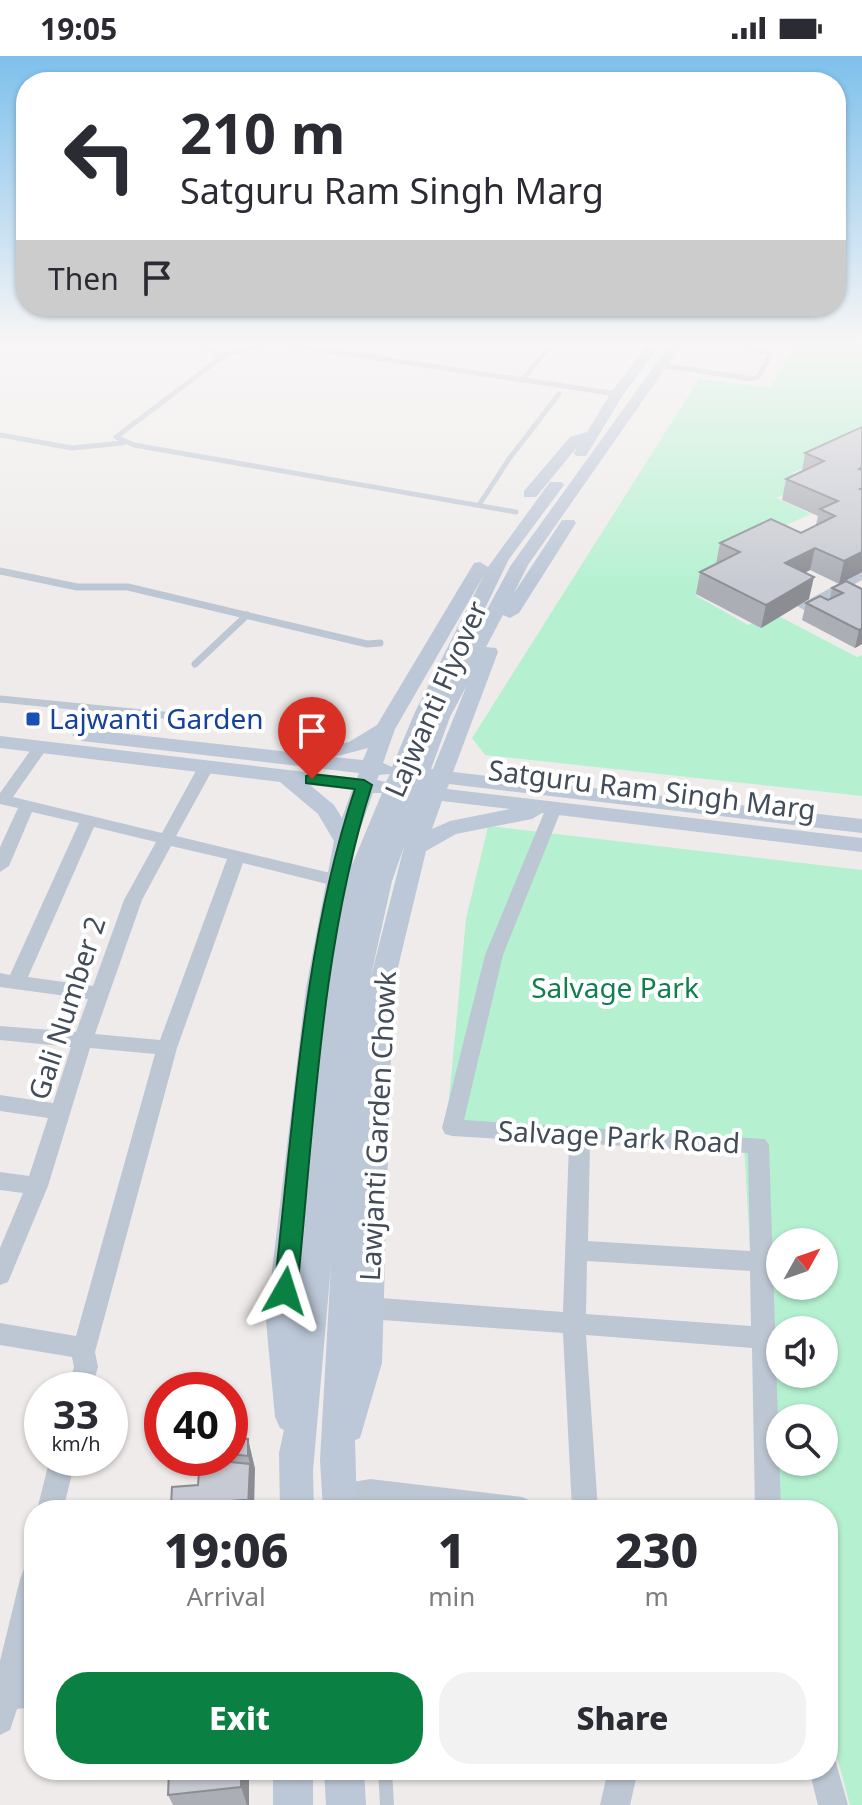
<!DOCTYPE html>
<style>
:root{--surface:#fff;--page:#f2f2f3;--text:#2b2b33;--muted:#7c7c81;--accent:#0b8043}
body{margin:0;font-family:"Noto Sans",sans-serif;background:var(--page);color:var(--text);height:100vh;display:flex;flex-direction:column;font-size:30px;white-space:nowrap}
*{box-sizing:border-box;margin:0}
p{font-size:26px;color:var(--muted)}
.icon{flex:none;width:44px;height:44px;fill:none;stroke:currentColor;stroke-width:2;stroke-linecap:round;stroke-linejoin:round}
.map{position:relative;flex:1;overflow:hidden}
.details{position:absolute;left:24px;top:1444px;width:814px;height:280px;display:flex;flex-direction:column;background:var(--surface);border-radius:32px;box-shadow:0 2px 6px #0004}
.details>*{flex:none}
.hud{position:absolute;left:16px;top:16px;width:830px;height:244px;border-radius:32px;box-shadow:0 2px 6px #0004;background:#fff;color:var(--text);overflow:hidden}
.needle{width:52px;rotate:50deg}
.controls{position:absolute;left:766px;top:1172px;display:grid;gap:16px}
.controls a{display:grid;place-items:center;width:72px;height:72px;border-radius:50%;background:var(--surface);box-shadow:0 2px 6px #0004;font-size:40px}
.speed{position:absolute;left:24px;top:1316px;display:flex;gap:16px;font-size:40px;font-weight:700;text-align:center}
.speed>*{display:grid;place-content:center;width:104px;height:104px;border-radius:50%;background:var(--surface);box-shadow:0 2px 6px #0004;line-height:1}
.speed small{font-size:20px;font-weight:400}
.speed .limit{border:12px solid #d22;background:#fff;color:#111}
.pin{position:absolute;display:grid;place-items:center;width:68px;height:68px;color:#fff;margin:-82px -34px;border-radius:50% 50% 50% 0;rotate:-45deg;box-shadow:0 0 8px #0007}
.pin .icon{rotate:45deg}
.me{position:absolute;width:88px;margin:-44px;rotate:6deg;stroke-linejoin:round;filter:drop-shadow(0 0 6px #0008)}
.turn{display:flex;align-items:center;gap:28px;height:168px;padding:0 32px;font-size:36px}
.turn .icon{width:104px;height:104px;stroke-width:2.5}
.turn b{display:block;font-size:56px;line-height:68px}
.then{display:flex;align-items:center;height:76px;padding:0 32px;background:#0003;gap:16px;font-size:30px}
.eta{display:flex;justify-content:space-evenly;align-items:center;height:136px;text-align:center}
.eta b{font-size:48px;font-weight:800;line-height:56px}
.cta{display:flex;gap:16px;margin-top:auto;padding:16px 32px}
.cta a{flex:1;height:92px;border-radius:32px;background:var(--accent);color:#fff;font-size:32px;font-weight:800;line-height:92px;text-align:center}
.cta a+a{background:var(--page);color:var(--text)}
.status{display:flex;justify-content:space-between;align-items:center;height:56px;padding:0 40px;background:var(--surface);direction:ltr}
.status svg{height:22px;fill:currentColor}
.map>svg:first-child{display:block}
.green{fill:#b5f1d1;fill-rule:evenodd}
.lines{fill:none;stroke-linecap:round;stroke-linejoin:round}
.lane-far2{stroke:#bdc7d3;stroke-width:5}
.lane-far1{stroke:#bdc7d3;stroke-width:7}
.lane{stroke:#bdc7d3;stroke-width:14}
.street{fill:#bdc7d3;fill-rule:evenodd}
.secondary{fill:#bcc7d7;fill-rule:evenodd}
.wall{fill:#abaeb5}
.shaded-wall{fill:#8b8d93}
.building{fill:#c7cad2;stroke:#8b8d93;stroke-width:2}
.route{fill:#0b8043;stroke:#07532c;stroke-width:2}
.transit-dot{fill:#1a4fb4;stroke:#fff;stroke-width:3}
.labels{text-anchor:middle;stroke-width:8;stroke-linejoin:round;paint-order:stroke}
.street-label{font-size:28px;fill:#434d5a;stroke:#fff}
.transit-label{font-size:28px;fill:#164399;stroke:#fff;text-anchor:start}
.park-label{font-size:28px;fill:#107f50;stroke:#fff}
</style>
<div class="status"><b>19:05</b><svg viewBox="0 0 49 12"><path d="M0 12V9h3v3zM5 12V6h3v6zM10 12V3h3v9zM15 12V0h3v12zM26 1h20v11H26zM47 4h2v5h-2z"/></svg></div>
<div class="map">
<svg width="862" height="1749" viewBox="0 0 862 1749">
<rect width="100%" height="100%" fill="#efebeb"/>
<g class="green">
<path d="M 795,287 L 862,287 L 862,387 L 792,417 L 811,426 L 776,442 L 811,458 L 786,469 L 767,483 L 716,506 L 739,519 L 695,539 L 748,569 L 773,557 L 857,601 L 862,599 L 862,740 L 485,699 L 472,682 L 699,323 L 771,332 Z"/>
<path d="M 488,770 L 862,814 L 862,1749 L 850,1749 L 828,1668 L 828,1454 L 771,1454 L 761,1387 L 744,1088 L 447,1064 L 466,863 ZM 780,1186 L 824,1186 L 824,1230 L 780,1230 ZM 780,1274 L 824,1274 L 824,1318 L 780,1318 ZM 780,1362 L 824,1362 L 824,1406 L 780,1406 Z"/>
</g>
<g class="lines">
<g class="lane-far2">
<path d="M 203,287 L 221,303"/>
<path d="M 661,309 L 752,323 L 758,321 L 771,298 L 751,292 L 751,287"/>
<path d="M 522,324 L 553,287"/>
<path d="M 0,379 L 72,392 L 123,387"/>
<path d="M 479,449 L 509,403 L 559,338"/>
<path d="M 516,456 L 134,389 L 116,381 L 226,298 L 277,287 L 617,338"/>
</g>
<g class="lane-far1">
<path d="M 0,515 L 77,531 L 128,531 L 367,588 L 380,587"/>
<path d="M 195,608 L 247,559"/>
<path d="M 0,643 L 255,668"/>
</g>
<path class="lane" d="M 385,1714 L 387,1749"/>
<g class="street">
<path d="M 862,515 L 862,524 L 809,553 L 804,554 L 797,550 Z"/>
<path d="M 40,686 L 48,691 L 13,741 L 162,777 L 198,711 L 206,706 L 214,711 L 176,780 L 339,819 L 348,825 L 339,831 L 243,807 L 177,992 L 95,1296 L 98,1311 L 91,1334 L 67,1334 L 74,1311 L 72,1301 L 0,1289 L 0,1267 L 76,1280 L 155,998 L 90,992 L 48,1130 L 8,1226 L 0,1229 L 0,1192 L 23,1137 L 0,1134 L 0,1116 L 29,1120 L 48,1062 L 0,1055 L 0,1039 L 53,1047 L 71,991 L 0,984 L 0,970 L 76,976 L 88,943 L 0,931 L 0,917 L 10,919 L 79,767 L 32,756 L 9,810 L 0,816 L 0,791 L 18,752 L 0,748 L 0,737 L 35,688 ZM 94,771 L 156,786 L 124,844 L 93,930 L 28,921 ZM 171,790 L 227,803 L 160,984 L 95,978 L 142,844 Z"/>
<path d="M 554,747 L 562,752 L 503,899 L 464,1064 L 765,1083 L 769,1089 L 781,1454 L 755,1454 L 752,1292 L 586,1279 L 598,1454 L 572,1454 L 563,1277 L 368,1263 L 360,1259 L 356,1252 L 360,1245 L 368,1241 L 563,1256 L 569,1087 L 452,1080 L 445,1078 L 442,1072 L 485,899 L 546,752 ZM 590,1088 L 748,1097 L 750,1195 L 588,1185 ZM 587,1205 L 750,1215 L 751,1270 L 586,1258 Z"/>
<path d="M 50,1402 L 76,1402 L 63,1454 L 37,1454 Z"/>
<path d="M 370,1423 L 522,1441 L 531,1445 L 535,1454 C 481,1454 427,1453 373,1449 C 358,1448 345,1454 331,1448 L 327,1439 L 331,1430 Z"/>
<path d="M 34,1509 L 34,1581 L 24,1623 L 34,1623 L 34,1651 L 17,1653 L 10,1674 L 0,1679 L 0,1605 L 20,1523 L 24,1513 Z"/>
<path d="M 828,1701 L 835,1703 L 848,1749 L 818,1749 L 809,1714 L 828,1714 Z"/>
<path d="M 608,1714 L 638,1714 L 630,1749 L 600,1749 Z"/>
</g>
<g class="secondary">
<path d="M 649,287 L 662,287 L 623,339 L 586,400 L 576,400 L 574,397 L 578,390 L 536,441 L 524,441 L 524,435 L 570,381 L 587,376 L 612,335 Z"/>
<path d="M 671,287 L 683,287 L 528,509 L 514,537 L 562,464 L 574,464 L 576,467 L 519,557 L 510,562 L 503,559 L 486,591 L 496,592 L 498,596 L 453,716 L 862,763 L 862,777 L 449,728 L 447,733 L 862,782 L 862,796 L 542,757 L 532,763 L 456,778 L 426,795 L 393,932 L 382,1307 L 360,1382 L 355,1384 L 357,1454 L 323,1454 L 320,1404 L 331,1209 L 313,1415 L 314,1454 L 280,1454 L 279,1397 L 284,1374 L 280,1372 L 275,1361 L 266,1265 L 306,932 L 334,785 L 318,758 L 280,726 L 0,692 L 0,680 L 357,722 L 359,717 L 82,685 L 72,679 L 82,673 L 307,698 L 310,694 L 349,686 L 377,669 L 474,507 L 480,506 L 488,511 L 550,426 L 562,426 L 564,429 L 509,503 L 456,612 L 511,509 ZM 484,519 L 415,656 L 392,711 L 383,707 L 395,673 ZM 467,629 L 433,713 L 431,713 L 450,661 ZM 368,692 L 363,704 L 334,701 ZM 390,718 L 386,726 L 377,724 L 379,719 ZM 310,729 L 352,734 L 342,762 L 334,749 ZM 373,737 L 382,737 L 352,809 L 356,785 ZM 442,745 L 510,753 L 450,765 L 432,773 ZM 406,785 L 404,791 L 370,924 L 392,825 Z"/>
<rect x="273" y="1714" width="40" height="35"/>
<path d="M 324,1714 L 364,1714 L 366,1749 L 326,1749 Z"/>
</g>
</g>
<g class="wall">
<path d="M 862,371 L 862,516 L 839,528 L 810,514 L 806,516 L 809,543 L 761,572 L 696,538 L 700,516 L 716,508 L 720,487 L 801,477 L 816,469 L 818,460 L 782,444 L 786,423 L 802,415 L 805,397 Z"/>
<path d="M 832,532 L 862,533 L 862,588 L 855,592 L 802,564 L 806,547 L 830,543 Z"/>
<path d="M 230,1381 L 248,1383 L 255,1413 L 198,1429 L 212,1404 L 212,1402 L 230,1402 Z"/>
<path d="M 169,1714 L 249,1714 L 249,1749 L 173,1749 L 168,1739 Z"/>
</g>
<g class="shaded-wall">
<path d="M 815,492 L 810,514 L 780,529 L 785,507 Z"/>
<path d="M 862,496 L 862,516 L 839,528 L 844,505 Z"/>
<path d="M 814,521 L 809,543 L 761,572 L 766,549 Z"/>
<path d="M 862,572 L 862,588 L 855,592 L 859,574 Z"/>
<path d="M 248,1383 L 255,1413 L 254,1454 L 246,1454 L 250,1408 L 248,1400 Z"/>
<path d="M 241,1714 L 249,1714 L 249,1749 L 247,1749 L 241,1731 Z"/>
</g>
<g class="building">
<path d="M 862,371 L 862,411 L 859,413 L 862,414 L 862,432 L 860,433 L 862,434 L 862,496 L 844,505 L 815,492 L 785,507 L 814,521 L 766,549 L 700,516 L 740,496 L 720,487 L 771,463 L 801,477 L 835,460 L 820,453 L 838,445 L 786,423 L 824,405 L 805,397 Z"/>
<path d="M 846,525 L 862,533 L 862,572 L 859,574 L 806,547 L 820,540 L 828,544 L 843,537 L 832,532 Z"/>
<path d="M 230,1381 L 248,1383 L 248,1400 L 230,1398 Z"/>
<path d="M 200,1403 L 250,1408 L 248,1452 L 246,1444 L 171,1449 L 172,1431 L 198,1429 Z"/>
<path d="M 246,1444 L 246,1454 L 168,1454 L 168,1449 Z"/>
<path d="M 169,1714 L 241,1714 L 241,1731 L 168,1739 Z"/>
</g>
<linearGradient id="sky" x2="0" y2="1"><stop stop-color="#7ec0ec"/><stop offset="0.54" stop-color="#f8f6f6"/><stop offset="1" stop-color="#f8f6f6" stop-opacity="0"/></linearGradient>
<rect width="862" height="532" fill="url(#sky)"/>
<path class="route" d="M 312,718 L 364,724 L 372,729 C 321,887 314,1070 297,1235 L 293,1242 L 285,1245 L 277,1242 L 274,1235 C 293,1073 303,887 355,733 L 306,727 L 306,720 Z"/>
<rect class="transit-dot" x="25" y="655" width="16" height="16" rx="4"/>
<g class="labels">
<g class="street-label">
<text transform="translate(436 643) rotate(-66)" y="10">Lajwanti Flyover</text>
<text transform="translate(652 734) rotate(7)" y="10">Satguru Ram Singh Marg</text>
<text transform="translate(67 952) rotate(-72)" y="10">Gali Number 2</text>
<text transform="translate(378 1070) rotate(-87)" y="10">Lawjanti Garden Chowk</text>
<text transform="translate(619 1081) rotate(3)" y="10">Salvage Park Road</text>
</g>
<g class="transit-label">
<text x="49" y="673">Lajwanti Garden</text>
</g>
<g class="park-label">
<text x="615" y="942">Salvage Park</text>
</g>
</g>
</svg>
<div class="controls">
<a><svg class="needle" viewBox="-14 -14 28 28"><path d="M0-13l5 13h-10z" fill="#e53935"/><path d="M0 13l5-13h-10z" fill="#7c7c81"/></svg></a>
<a><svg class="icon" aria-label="sound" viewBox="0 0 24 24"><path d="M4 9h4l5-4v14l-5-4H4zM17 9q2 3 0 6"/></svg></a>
<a><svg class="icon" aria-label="search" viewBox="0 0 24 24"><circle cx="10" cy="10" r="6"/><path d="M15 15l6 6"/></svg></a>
</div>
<div class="speed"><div>33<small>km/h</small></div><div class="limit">40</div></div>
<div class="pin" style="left:312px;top:723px;background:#d93025"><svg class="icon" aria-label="arrive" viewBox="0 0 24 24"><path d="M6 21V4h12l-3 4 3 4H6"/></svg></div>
<svg class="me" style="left:285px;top:1235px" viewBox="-20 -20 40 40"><path d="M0-17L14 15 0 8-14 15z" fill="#0b8043" stroke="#fff" stroke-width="4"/></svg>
<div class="hud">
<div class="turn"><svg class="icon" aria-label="left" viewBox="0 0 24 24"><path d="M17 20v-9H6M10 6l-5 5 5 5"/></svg><div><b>210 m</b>Satguru Ram Singh Marg</div></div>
<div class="then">Then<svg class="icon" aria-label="arrive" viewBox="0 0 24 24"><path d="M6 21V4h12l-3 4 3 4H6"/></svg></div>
</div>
<section class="details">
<div class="eta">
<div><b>19:06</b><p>Arrival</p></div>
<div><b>1</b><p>min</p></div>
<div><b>230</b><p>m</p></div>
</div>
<div class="cta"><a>Exit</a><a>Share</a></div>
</section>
</div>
